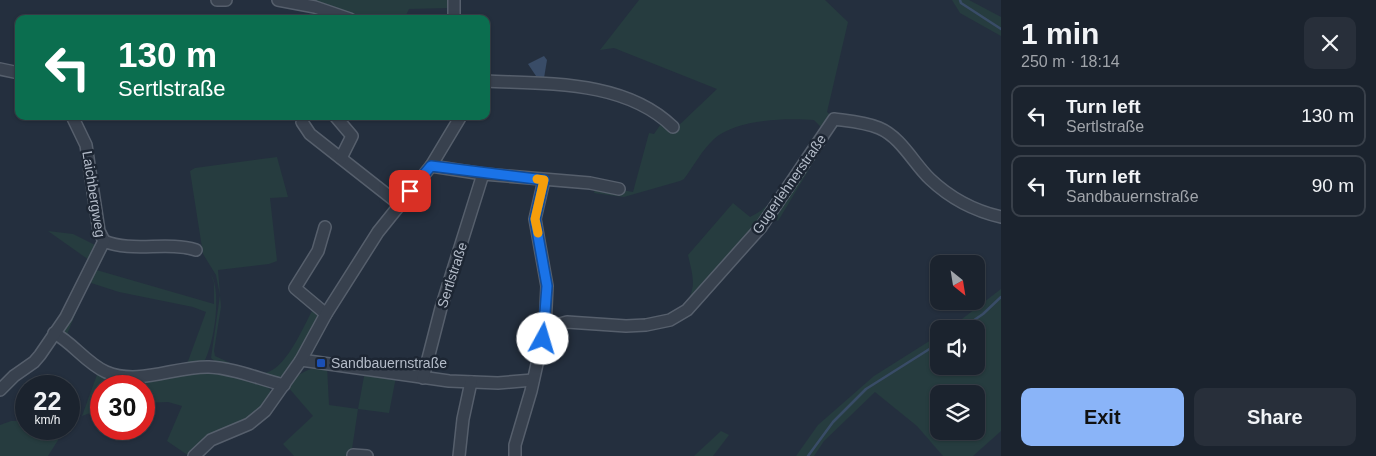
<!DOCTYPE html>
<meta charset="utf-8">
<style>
:root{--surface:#1b232e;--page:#282f3a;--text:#f1f3f6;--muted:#a0a4aa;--line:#39404a;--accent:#8ab4f8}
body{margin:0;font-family:Arial,sans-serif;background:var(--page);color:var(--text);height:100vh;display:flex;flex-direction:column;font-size:19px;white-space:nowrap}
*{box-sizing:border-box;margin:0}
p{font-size:16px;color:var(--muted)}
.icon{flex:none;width:28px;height:28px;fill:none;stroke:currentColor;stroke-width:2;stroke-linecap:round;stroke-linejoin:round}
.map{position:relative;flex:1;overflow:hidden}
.sheet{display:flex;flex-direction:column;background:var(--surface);width:375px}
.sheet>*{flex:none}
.hud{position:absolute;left:15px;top:15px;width:475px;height:105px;border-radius:10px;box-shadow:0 1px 4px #0004,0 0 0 1px var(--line);background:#0b6e4f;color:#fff;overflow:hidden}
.needle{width:32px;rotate:150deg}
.tools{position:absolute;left:930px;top:255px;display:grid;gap:10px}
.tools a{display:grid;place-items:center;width:55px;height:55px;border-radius:10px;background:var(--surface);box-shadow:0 1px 4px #0004,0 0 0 1px var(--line);font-size:25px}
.speed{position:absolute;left:15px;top:375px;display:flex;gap:10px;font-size:25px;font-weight:700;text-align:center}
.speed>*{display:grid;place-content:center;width:65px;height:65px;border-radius:50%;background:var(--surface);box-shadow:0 1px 4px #0004,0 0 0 1px var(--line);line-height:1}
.speed small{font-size:12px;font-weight:400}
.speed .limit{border:8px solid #d22;background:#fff;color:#111}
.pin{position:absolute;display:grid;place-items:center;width:42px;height:42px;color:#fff;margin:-21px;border-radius:10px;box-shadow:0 2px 8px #0006}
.me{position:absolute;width:55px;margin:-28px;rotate:6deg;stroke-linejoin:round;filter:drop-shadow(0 0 4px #0008)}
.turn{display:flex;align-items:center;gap:18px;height:105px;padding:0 20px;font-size:22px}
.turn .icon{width:65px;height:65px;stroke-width:2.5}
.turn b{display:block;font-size:35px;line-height:42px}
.round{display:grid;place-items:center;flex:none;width:52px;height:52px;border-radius:10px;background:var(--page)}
.summary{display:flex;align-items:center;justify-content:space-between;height:85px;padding:0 20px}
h1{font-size:30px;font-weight:600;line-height:38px}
.primary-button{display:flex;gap:10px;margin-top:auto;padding:10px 20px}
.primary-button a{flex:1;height:58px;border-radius:10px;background:var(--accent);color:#111;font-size:20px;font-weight:600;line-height:58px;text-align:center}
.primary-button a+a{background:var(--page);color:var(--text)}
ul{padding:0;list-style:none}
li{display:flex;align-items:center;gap:15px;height:62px;margin:0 10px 8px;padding:0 10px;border:2px solid var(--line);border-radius:10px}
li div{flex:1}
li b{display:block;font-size:19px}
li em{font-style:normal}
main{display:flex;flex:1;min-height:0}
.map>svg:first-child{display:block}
.green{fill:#263c3f;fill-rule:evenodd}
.water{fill:#394c67}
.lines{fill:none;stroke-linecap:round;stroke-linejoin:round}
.stream{stroke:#394c67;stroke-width:2.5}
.minor-casing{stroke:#565f6c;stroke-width:14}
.minor{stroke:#38414e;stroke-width:11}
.route-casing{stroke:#114b97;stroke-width:12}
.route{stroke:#1a73e8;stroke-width:9}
.slow{stroke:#f59e0b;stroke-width:9}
.transit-dot{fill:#1a4fb4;stroke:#1d2633;stroke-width:2}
.labels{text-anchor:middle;stroke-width:5;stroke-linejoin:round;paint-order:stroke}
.street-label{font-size:14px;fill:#b4bcc9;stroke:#1d2633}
.poi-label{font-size:14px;fill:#b4bcc9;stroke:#1d2633;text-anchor:start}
</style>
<main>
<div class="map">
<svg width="1001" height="456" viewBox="0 0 1001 456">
<rect width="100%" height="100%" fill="#242f3e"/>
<g class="green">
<path d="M 299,0 L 450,0 L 449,8 L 409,9 L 404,19 L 353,19 Z"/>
<path d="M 639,0 L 825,0 L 848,22 L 827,112 L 833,117 C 797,173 760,227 716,277 C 703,291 690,309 671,317 C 645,328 615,325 588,320 L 589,318 C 619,323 683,331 692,290 C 695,280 690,265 688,255 L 733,203 L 750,217 C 785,199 803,161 822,128 L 814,120 C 786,118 736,119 714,139 C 702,150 693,167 684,179 L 680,181 L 624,197 L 594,193 L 595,185 L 633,192 L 649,133 L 654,134 L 663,121 L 673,130 L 676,128 L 717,89 L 614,48 L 600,50 Z"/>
<path d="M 952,0 L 969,0 L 1001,17 L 1001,36 L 960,13 Z"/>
<path d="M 837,124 L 840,125 L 832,131 L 778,221 L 772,216 L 830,129 Z"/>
<path d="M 277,157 L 288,197 L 270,198 L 277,261 L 269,264 L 218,270 L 221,307 L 214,351 L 215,356 C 229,362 244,371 259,373 C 283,377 302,329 312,311 L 319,316 L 286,375 L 276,378 L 217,363 L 211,358 L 220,295 L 216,275 L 203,254 L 190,171 L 195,168 Z"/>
<path d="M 48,231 L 73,234 L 97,246 L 89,260 Z"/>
<path d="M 93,269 L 214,304 L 214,283 L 211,274 C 222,293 214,344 204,362 C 181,372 133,378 110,371 C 101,368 94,362 88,355 C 94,360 100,366 108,369 C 128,377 167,371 187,364 L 206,312 L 193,307 L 119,292 L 88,282 L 66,337 L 63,334 L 62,328 L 77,304 Z"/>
<path d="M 1001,289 L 1001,431 L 973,456 L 943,456 L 917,426 L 875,392 L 824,441 L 814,456 L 796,456 L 818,425 L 874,376 L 939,335 L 939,366 L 976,366 L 976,329 L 949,329 ZM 939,394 L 976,394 L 976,431 L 939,431 Z"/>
<path d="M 327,366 L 329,405 L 358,409 L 365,371 L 396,377 L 389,413 L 358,409 L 351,456 L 294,456 L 283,444 L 313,416 L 288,387 C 298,372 309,368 327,366 Z"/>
<path d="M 205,370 L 227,374 L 268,386 L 272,394 L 261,411 L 189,456 L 167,441 L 182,406 L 168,402 L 144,403 L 144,386 L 101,386 L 101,409 L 82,416 L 98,372 Z"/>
<path d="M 11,421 L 26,421 L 26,429 L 65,429 L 48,456 L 0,456 L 0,425 Z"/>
<path d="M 721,431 L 729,435 L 713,456 L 694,456 Z"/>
</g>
<path class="water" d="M 544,56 L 547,60 L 544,78 L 536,76 L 528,64 Z"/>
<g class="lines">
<g class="stream">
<path d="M 960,0 L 961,3 L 1001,29"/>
<path d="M 961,329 L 983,314 L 1001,297"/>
<path d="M 808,456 L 833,422 L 866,389 L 939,343"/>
</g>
<g class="minor-casing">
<g id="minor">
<path d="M 217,0 L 226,0"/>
<path d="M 278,0 L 315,7 L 350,19"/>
<path d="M 454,0 L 454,19"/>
<path d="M 0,69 L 19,73"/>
<path d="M 486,81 C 548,84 625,80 673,127"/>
<path d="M 72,116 L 86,145 L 99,231 L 104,241"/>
<path d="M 304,116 L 302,122 L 310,134 L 399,204"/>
<path d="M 335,116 L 352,136 L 341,158"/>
<path d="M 431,166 L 483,174 L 590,183 L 619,189"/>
<path d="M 325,227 L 318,251 L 295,288 L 326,314"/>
<path d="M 104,241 C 132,253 166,241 196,250"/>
<path d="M 545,328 L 567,322 L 626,326 L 646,325 L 670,320 L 687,310 L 761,227 L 834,119 C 849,121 865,122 879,128 C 901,137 914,164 930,179 C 950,198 975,211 1001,217"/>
<path d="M 54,333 C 73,343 86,363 106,372 C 139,386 175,366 209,367 C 234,368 259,379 284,385"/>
<path d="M 301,360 L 449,381 L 498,383 L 533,380"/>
<path d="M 423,378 L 441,308 L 483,174"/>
<path d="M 0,390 L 14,376 L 34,362 L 40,355 L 66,317 L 104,241"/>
<path d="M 353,455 L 367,456"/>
<path d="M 194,456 L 211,440 L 249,424 L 265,411 L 301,360 L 326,314 L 378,232 L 431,166 L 461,116"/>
<path d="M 459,456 L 463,419 L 471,382"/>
<path d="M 515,456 L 515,445 L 531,391 L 545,328 L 547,286 L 535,219 L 544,180"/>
</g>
</g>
<use href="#minor" class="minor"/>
</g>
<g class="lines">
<g class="route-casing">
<path id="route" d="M 410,191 L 431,166 L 544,180 L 535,219 L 547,286 L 543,339"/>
</g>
<use href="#route" class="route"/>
<path class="slow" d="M 537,179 L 544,180 L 535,219 L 538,233"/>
</g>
<rect class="transit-dot" x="316" y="358" width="10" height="10" rx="2.5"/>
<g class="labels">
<g class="street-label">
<text transform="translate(789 184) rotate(-55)" y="5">Gugerlehnerstraße</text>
<text transform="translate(94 194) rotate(81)" y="5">Laichbergweg</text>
<text transform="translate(452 275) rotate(-72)" y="5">Sertlstraße</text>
</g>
<g class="poi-label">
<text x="331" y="368">Sandbauernstraße</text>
</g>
</g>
</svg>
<div class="tools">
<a><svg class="needle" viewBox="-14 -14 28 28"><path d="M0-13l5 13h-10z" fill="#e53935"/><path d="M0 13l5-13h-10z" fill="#a0a4aa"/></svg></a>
<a><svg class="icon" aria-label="sound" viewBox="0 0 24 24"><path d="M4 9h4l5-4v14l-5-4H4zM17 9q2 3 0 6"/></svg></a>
<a><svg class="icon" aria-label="layers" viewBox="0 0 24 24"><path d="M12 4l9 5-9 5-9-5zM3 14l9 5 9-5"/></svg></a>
</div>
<div class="speed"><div>22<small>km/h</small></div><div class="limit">30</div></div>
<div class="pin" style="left:410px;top:191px;background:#d93025"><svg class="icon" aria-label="arrive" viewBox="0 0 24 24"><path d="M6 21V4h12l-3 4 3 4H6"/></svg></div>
<svg class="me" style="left:543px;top:339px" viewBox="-20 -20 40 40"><circle r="19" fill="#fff"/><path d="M0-13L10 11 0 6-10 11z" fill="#1a73e8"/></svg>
<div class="hud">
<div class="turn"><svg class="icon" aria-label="left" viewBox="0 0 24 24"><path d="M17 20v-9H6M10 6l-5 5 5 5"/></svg><div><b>130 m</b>Sertlstraße</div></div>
</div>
</div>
<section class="sheet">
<div class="summary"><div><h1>1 min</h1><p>250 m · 18:14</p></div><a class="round"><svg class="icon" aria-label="close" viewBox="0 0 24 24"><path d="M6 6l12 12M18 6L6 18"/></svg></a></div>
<ul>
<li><svg class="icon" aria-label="left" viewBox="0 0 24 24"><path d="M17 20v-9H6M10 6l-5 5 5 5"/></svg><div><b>Turn left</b><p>Sertlstraße</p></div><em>130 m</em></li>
<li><svg class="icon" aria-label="left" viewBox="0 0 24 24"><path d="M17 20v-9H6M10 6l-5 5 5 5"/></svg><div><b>Turn left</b><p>Sandbauernstraße</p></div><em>90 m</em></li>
</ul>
<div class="primary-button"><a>Exit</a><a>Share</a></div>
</section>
</main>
